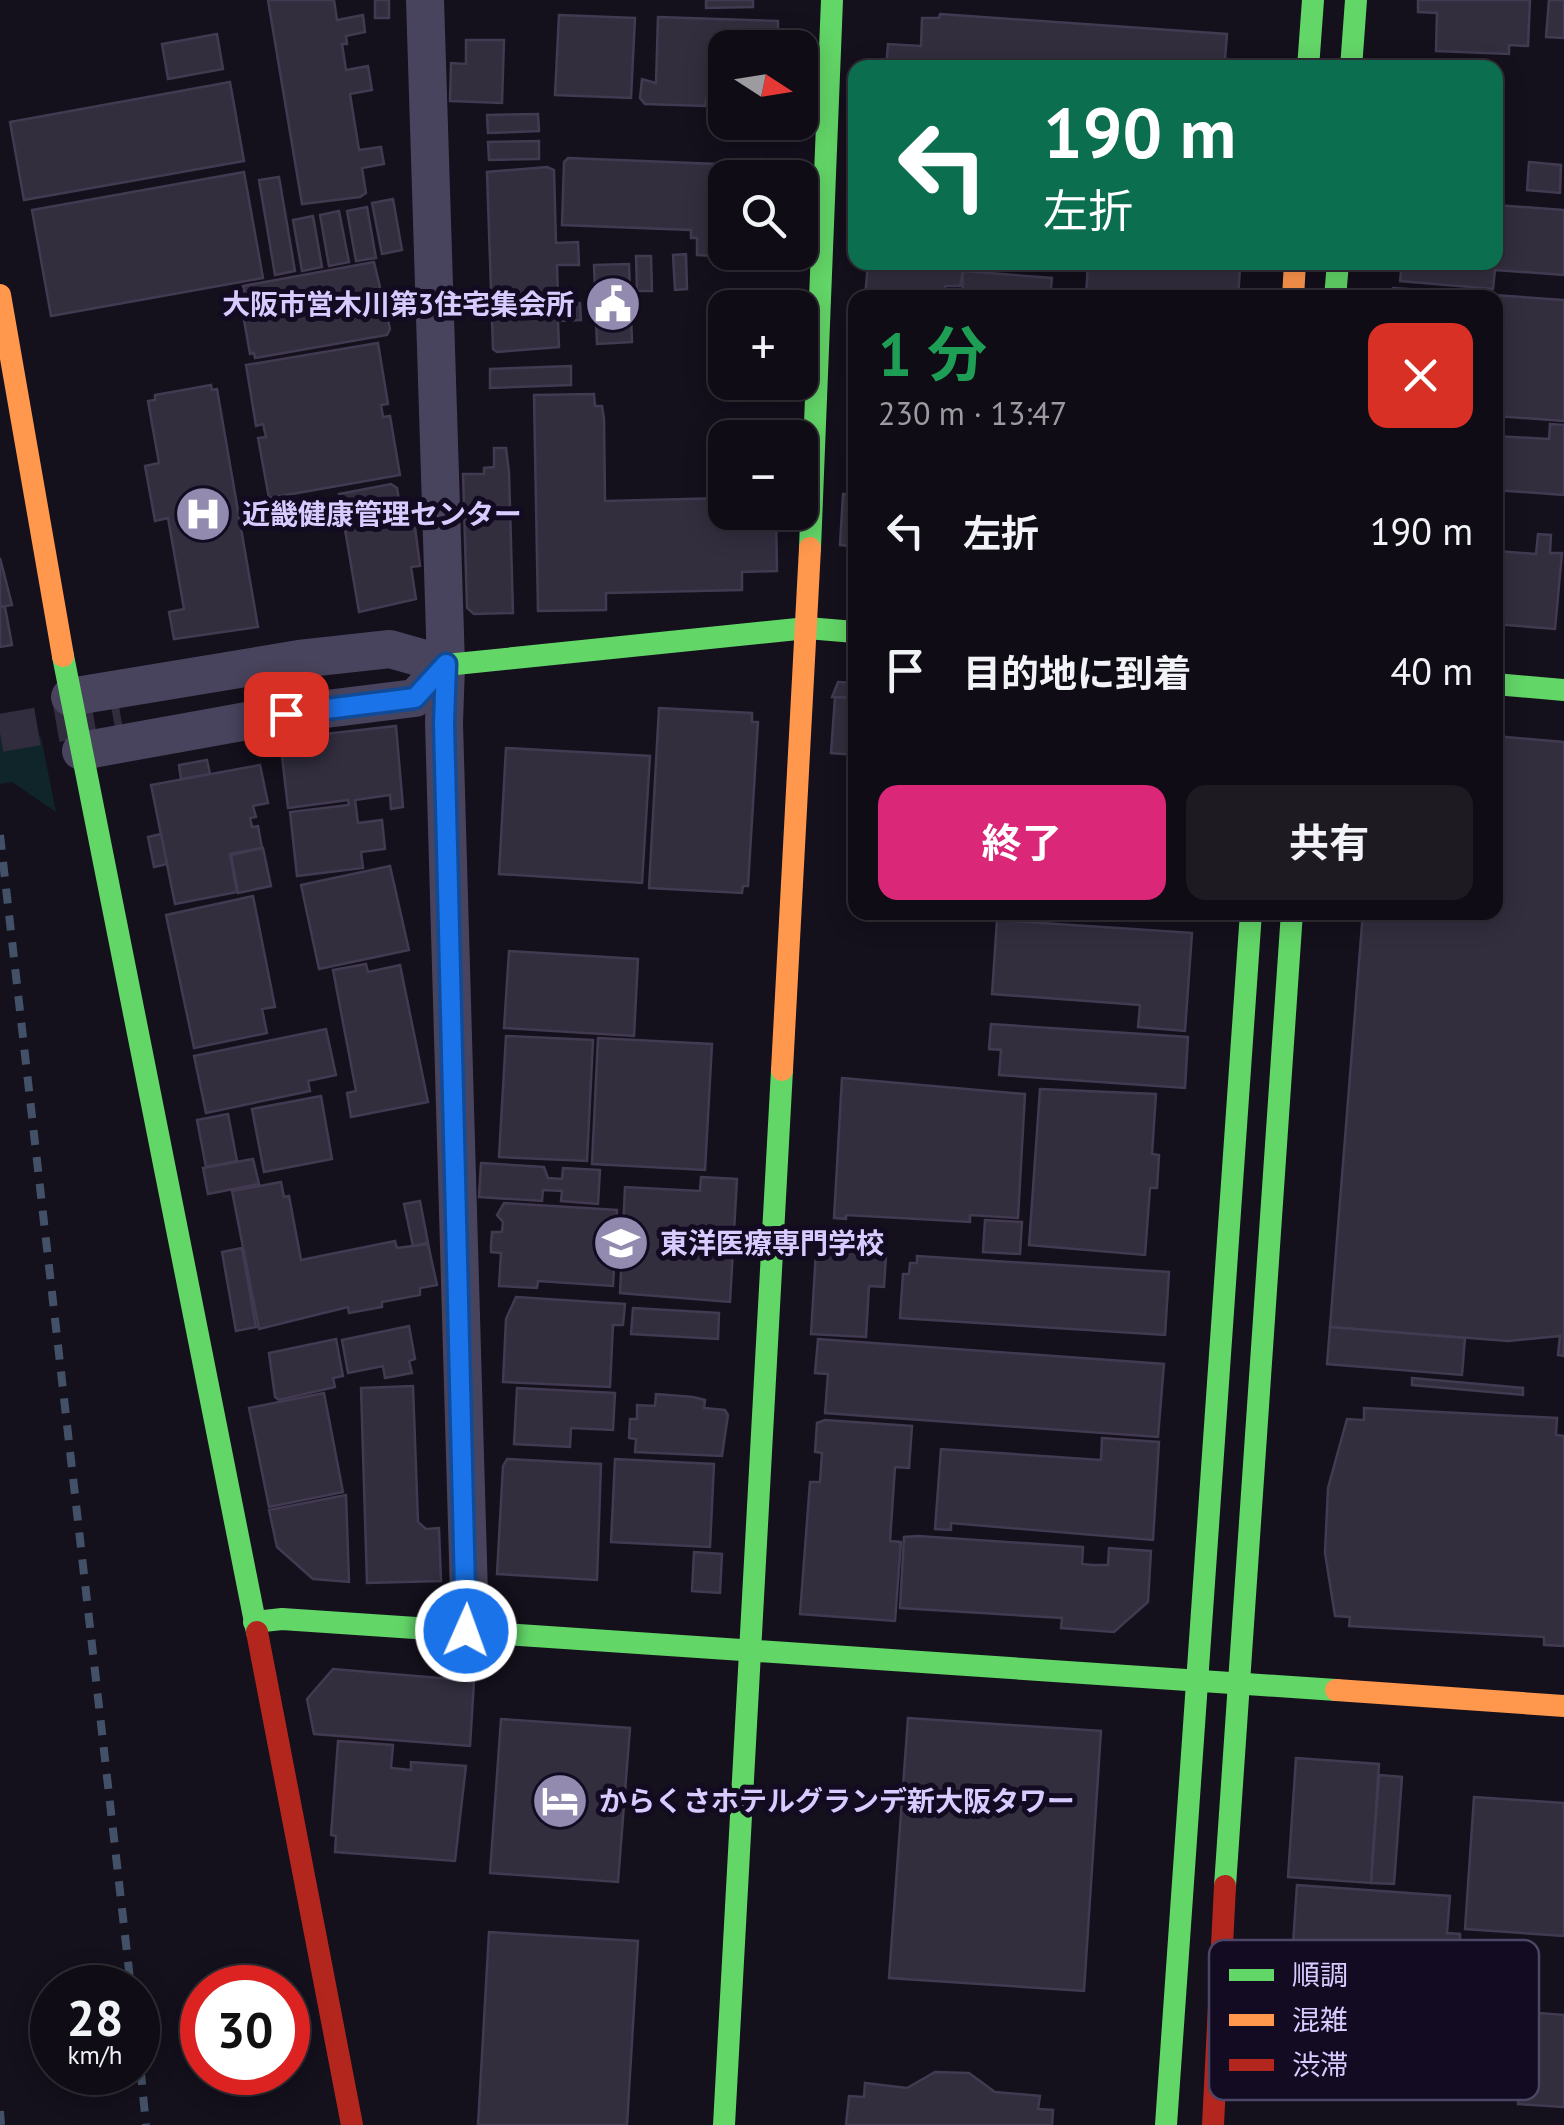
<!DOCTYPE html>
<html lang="ja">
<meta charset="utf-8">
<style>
:root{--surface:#0f0c15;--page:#1d1a22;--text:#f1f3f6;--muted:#9b9ba0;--line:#2f2c34;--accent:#db2777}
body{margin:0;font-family:"PT Sans","Noto Sans JP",sans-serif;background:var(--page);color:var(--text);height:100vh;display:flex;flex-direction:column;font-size:38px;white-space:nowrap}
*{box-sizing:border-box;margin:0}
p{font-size:32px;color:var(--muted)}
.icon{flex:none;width:55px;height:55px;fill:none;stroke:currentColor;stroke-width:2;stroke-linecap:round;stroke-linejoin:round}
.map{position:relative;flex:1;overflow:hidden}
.sheet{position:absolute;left:848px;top:290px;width:655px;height:630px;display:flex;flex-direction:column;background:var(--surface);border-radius:20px;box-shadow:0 5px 25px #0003,0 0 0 2px var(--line)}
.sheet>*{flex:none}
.top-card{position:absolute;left:848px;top:60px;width:655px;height:210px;border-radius:20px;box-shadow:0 5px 25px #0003,0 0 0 2px var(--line);background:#0b6e4f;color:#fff;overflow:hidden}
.needle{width:65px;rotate:102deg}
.buttons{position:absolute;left:708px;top:30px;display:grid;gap:20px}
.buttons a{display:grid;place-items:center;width:110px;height:110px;border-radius:20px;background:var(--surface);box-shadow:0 5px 25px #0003,0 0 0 2px var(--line);font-size:50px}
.speed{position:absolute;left:30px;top:1965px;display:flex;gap:20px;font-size:50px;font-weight:700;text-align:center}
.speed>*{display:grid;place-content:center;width:130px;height:130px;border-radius:50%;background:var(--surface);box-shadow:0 5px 25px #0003,0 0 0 2px var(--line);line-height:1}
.speed small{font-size:25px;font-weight:400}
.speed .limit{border:15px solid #d22;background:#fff;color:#111}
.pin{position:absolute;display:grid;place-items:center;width:85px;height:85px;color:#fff;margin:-42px;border-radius:20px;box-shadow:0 5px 15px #0006}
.me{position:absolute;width:110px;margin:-55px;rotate:2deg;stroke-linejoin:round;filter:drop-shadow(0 0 8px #0008)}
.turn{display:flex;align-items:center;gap:35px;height:210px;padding:0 30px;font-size:45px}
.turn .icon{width:130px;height:130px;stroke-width:2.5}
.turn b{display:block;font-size:70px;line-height:85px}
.round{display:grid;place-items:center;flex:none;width:105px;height:105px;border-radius:20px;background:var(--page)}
.headline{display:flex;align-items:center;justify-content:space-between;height:170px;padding:0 30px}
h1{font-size:60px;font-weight:700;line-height:75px;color:#1e9e55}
.cta{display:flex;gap:20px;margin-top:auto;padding:20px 30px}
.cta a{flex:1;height:115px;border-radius:20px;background:var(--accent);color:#fff;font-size:40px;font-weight:700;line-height:115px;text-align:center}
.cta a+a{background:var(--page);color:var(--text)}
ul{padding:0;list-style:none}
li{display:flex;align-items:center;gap:30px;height:140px;padding:0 30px}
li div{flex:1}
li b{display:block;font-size:38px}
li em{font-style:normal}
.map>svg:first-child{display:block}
.green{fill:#0f2529}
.building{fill:#322e3e;stroke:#423a51;stroke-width:2.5}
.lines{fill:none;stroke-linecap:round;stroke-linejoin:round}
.street-tunnel{stroke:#312c3e;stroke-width:38;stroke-dasharray:38 19;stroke-linecap:butt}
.street{stroke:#49445d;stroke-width:38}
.fast{stroke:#63d668;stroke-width:22}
.slow{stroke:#ff974d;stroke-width:22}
.jam{stroke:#b3261e;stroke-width:22}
.rail{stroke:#425167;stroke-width:8;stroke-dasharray:15 12;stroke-linecap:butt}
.route-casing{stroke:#114b97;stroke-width:25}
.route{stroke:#1a73e8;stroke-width:18}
.labels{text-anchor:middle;stroke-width:10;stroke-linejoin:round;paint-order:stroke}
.poi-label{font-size:28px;font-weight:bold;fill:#d8cbff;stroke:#120b21;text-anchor:start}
.key{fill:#120b21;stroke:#4d4564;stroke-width:2.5}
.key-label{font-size:28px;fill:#d8cbff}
</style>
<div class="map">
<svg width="1564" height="2125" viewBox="0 0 1564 2125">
<rect width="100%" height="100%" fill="#14101c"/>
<path class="green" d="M 17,717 L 41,737 L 56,812 L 12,782 L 0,784 L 0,719 Z"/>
<g class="building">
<path d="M 268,0 L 334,0 L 337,20 L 363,15 L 365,32 L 346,36 L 347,44 L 342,44 L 346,70 L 368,66 L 372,90 L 350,94 L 359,150 L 381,147 L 384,164 L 362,168 L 366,193 L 360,197 L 302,204 Z"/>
<rect x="375" y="0" width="14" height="18"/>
<path d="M 706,0 L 753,0 L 753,7 L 706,8 Z"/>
<path d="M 1418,0 L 1530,0 L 1528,46 L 1509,45 L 1509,54 L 1436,51 L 1437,13 L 1418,12 Z"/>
<path d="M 1549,0 L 1564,0 L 1564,38 L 1546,37 Z"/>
<path d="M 940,14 L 1227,34 L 1225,59 L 1239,60 L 1239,68 L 886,68 L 888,44 L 921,46 L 922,18 L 939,18 Z"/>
<path d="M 559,15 L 635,18 L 631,98 L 555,95 Z"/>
<path d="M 658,17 L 778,21 L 778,48 L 725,48 L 725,89 L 709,88 L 705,106 L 645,104 L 640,98 L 642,79 L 656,83 Z"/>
<path d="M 217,34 L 223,69 L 168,79 L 162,44 Z"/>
<path d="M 466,40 L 504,40 L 502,103 L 450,101 L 451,63 L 466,64 Z"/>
<path d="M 230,82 L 244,161 L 24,200 L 10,122 Z"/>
<path d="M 538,114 L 539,131 L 488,133 L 487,115 Z"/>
<path d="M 539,141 L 539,159 L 489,160 L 488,142 Z"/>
<path d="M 568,158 L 743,165 L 745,178 L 725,178 L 725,231 L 713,231 L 713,256 L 697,255 L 697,238 L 691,238 L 691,230 L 562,225 L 564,162 Z"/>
<path d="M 760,159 L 778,160 L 777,178 L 760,178 Z"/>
<path d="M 1529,162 L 1561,165 L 1560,193 L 1527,190 Z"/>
<path d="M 547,167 L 554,170 L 556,243 L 578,242 L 579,265 L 557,265 L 558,298 L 565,298 L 566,304 L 580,303 L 581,320 L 558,321 L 559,347 L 497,352 L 493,349 L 487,172 Z"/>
<path d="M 244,172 L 263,278 L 51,316 L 32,210 Z"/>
<path d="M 279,177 L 295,271 L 275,275 L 259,180 Z"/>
<path d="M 393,199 L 402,250 L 382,254 L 372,203 Z"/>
<path d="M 1495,205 L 1564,210 L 1564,275 L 1495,270 L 1493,289 L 1400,281 L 1402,262 L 1495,262 Z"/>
<path d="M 367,207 L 376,258 L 356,261 L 347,211 Z"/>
<path d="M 339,211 L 349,262 L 329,266 L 320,215 Z"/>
<path d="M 313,216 L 322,267 L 302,271 L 293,220 Z"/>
<path d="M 686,254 L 687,289 L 675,290 L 673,255 Z"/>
<path d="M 636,256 L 651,256 L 652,291 L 637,291 Z"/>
<path d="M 374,262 L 390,329 L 387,335 L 255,358 L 254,353 L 250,354 L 239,292 L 244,291 L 243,286 Z"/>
<path d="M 868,262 L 965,262 L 960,286 L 945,286 L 944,298 L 865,298 Z"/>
<path d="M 1088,262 L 1240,269 L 1238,298 L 1086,298 Z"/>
<path d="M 629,264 L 632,342 L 597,344 L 594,265 Z"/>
<path d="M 963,271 L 1052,278 L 1050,298 L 962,298 Z"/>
<path d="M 1393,288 L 1564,300 L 1564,421 L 1495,416 L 1495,298 L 1392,298 Z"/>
<path d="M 378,343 L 388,404 L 381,405 L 383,417 L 390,416 L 400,475 L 269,498 L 258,438 L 266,437 L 263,424 L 256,426 L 246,365 Z"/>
<path d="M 571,366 L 571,385 L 490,388 L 490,369 Z"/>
<path d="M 211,385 L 212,390 L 217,389 L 258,627 L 174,639 L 169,612 L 184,609 L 168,518 L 155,521 L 145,466 L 159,463 L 148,401 L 155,400 L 155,395 Z"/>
<path d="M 594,394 L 595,406 L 602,406 L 604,419 L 605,501 L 725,498 L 725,512 L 776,512 L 777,571 L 742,572 L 742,590 L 606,593 L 606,610 L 538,611 L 534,395 Z"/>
<path d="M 1550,424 L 1564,425 L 1564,495 L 1495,490 L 1495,436 L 1549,439 Z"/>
<path d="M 494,448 L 506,448 L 509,472 L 513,613 L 474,614 L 467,608 L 463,474 L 484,474 L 484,468 L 494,467 Z"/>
<path d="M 391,484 L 397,488 L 404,529 L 415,527 L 420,566 L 411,567 L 416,599 L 359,612 L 339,494 Z"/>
<path d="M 853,486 L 855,486 L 855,573 L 849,573 L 851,546 L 840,545 L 843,494 L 852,494 Z"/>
<path d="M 1495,529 L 1496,551 L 1536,554 L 1538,534 L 1551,535 L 1550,553 L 1562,553 L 1555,629 L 1495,624 Z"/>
<path d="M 0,558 L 12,605 L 0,607 Z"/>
<path d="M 0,607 L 5,607 L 12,645 L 0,647 Z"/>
<path d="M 838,682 L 855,683 L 855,698 L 832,697 Z"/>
<path d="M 835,697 L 855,698 L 855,755 L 831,753 Z"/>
<path d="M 659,708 L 752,713 L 752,722 L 758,722 L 748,886 L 743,886 L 742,893 L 649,888 Z"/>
<path d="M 396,726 L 403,807 L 391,809 L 390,795 L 355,800 L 358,823 L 382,820 L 385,849 L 361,852 L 363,868 L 297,876 L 290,812 L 349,805 L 348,800 L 288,808 L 280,739 Z"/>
<path d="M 1495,736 L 1564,742 L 1564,1356 L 1558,1355 L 1560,1336 L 1508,1341 L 1330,1327 L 1363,912 L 1495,912 Z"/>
<path d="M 506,748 L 650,756 L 642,883 L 499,874 Z"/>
<path d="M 207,760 L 210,774 L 181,779 L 179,765 Z"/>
<path d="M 260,765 L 268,803 L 253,806 L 256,817 L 250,818 L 252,827 L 258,826 L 262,848 L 230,854 L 237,892 L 175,904 L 151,785 Z"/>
<path d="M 161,834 L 167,864 L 154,867 L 148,837 Z"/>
<path d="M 263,848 L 271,886 L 238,893 L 231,855 Z"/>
<path d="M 390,866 L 409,950 L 319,969 L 301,885 Z"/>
<path d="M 253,896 L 275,1007 L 262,1009 L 267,1033 L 194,1048 L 166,915 Z"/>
<path d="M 997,920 L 1192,933 L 1185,1031 L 1138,1027 L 1140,1005 L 992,994 Z"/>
<path d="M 509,951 L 638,959 L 634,1036 L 504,1028 Z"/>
<path d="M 366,964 L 368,972 L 400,965 L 428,1102 L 351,1117 L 347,1093 L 356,1091 L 333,970 Z"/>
<path d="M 991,1024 L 1188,1037 L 1185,1088 L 999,1075 L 1001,1050 L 989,1049 Z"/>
<path d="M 326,1029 L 336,1075 L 308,1081 L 310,1091 L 206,1113 L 194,1056 Z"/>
<path d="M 506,1036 L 593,1040 L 587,1161 L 499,1157 Z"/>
<path d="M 598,1038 L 712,1044 L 705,1170 L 592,1164 Z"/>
<path d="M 842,1078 L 1025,1094 L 1018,1218 L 970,1215 L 970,1222 L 846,1215 L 846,1219 L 834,1218 Z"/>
<path d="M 1040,1089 L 1156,1094 L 1152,1154 L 1159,1155 L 1157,1188 L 1150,1188 L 1145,1255 L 1029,1245 Z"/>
<path d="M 321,1096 L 332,1159 L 264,1172 L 252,1109 Z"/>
<path d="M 228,1114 L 237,1161 L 206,1167 L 197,1120 Z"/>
<path d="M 253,1159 L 259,1184 L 208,1194 L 203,1168 Z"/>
<path d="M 481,1163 L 544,1167 L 548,1178 L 562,1179 L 563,1168 L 600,1170 L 598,1204 L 561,1201 L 562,1191 L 543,1190 L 542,1201 L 479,1197 Z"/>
<path d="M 701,1177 L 737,1179 L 730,1302 L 620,1293 L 625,1187 L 700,1191 Z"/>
<path d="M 281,1182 L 284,1197 L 289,1196 L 301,1260 L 395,1241 L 397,1248 L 428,1244 L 437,1285 L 420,1288 L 420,1295 L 382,1302 L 382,1307 L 349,1313 L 348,1307 L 259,1329 L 232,1191 Z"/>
<path d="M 420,1201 L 428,1243 L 413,1246 L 404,1204 Z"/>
<path d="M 504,1203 L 617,1210 L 613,1286 L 538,1281 L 537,1288 L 499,1286 L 501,1253 L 491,1252 L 491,1245 L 492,1232 L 502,1232 L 503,1222 L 497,1215 Z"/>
<path d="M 985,1220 L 1022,1222 L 1020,1254 L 983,1252 Z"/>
<path d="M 242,1248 L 256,1327 L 236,1331 L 222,1252 Z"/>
<path d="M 816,1251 L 886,1255 L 884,1287 L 869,1286 L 866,1337 L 811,1334 Z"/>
<path d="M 917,1256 L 1169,1272 L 1165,1335 L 900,1318 L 903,1274 L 909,1274 L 910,1263 L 917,1263 Z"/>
<path d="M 516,1297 L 625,1304 L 623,1325 L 613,1325 L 610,1387 L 503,1382 L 506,1319 Z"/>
<path d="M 633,1308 L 719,1313 L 718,1339 L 631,1334 Z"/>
<path d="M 409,1326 L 415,1359 L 409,1361 L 412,1373 L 385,1378 L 383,1366 L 348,1373 L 342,1340 Z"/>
<path d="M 1330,1327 L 1465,1338 L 1462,1375 L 1327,1364 Z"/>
<path d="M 336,1339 L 343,1376 L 333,1378 L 335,1387 L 279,1400 L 275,1397 L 269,1353 Z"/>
<path d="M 818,1339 L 1164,1364 L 1158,1437 L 825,1413 L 828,1374 L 815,1373 Z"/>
<path d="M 1412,1378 L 1523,1388 L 1523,1395 L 1412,1385 Z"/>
<path d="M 413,1386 L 418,1522 L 426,1529 L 439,1528 L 441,1581 L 367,1583 L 361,1388 Z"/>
<path d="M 517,1388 L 615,1393 L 613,1430 L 571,1428 L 570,1447 L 514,1444 Z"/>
<path d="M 324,1393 L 343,1492 L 269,1507 L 249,1408 Z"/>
<path d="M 656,1394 L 693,1397 L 705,1400 L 704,1408 L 725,1410 L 728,1415 L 722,1456 L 635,1452 L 636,1439 L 629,1438 L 630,1419 L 637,1419 L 637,1405 L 655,1406 Z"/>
<path d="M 1364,1408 L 1557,1418 L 1556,1435 L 1564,1436 L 1564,1646 L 1544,1645 L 1544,1637 L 1349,1626 L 1350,1617 L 1335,1616 L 1325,1553 L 1328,1488 L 1347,1419 L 1364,1420 Z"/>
<path d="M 825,1420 L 912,1426 L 909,1468 L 895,1467 L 890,1541 L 901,1542 L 895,1621 L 800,1614 L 810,1482 L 820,1482 L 822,1453 L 815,1452 L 817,1423 Z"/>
<path d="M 1102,1438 L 1159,1442 L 1153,1540 L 951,1523 L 951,1530 L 935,1529 L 941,1449 L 1101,1460 Z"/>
<path d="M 507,1459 L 601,1464 L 597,1580 L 497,1574 L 503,1466 Z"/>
<path d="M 615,1459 L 714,1464 L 710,1547 L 611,1542 Z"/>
<path d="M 346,1495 L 349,1582 L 313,1579 L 277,1547 L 269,1510 Z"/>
<path d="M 918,1536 L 1083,1547 L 1082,1564 L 1092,1565 L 1108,1565 L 1109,1548 L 1151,1551 L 1148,1602 L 1114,1632 L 1061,1628 L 1062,1618 L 900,1608 L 904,1537 Z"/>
<path d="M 694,1552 L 722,1554 L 720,1593 L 692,1591 Z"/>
<path d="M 333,1669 L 474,1681 L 470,1746 L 314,1734 L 307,1699 Z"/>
<path d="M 908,1718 L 1101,1731 L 1084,1991 L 889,1978 Z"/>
<path d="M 501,1719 L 630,1728 L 618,1882 L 490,1873 Z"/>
<path d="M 338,1741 L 393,1745 L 391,1768 L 411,1770 L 411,1762 L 466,1766 L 455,1861 L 335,1852 L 336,1836 L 331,1835 Z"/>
<path d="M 1296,1758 L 1379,1764 L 1371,1883 L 1288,1877 Z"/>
<path d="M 1379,1775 L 1402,1777 L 1394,1884 L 1371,1883 Z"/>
<path d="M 1474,1797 L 1564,1803 L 1564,1936 L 1465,1929 Z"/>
<path d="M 1297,1885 L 1450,1896 L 1447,1933 L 1460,1934 L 1460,1945 L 1529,1950 L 1525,2005 L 1290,1988 Z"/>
<path d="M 489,1932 L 638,1941 L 627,2125 L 478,2125 Z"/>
<path d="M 1526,2012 L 1564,2015 L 1564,2107 L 1518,2104 Z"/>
<path d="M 935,2072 L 969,2073 L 995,2092 L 1040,2096 L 1038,2109 L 1053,2110 L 1052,2125 L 846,2125 L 849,2096 L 864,2097 L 865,2083 L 907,2088 Z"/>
</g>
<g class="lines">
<path class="street-tunnel" d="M 0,733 L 120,712"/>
<g class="street">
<path d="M 425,0 L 446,665 L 444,723 L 469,1595 L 466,1631"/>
<path d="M 70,697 L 299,659 L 390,649 L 446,665"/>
<path d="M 81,751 L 286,714 L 415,698 L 446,665"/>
</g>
<g class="fast">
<path d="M 1308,68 L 1313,0"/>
<path d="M 1351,68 L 1356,0"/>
<path d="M 1335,298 L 1338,262"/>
<path d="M 810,548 L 832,0"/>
<path d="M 63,656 L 257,1632"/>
<path d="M 446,665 L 807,628 L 855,632"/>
<path d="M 1495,684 L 1564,690"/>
<path d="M 254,1622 L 282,1619 L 1336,1690"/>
<path d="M 1225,1886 L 1292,912"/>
<path d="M 724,2125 L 782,1070"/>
<path d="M 1166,2125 L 1251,912"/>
</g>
<g class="slow">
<path d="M 0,295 L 63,656"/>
<path d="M 1293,298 L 1295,262"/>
<path d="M 782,1070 L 810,548"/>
<path d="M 1336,1690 L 1564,1706"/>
</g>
<g class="jam">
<path d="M 257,1632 L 352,2125"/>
<path d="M 1213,2125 L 1225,1886"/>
</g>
<g class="rail">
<path d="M 0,835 L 131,1988"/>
<path d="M 138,2043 L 146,2125"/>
<path d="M 0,2111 L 1,2125"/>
</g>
</g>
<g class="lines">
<g class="route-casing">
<path id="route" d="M 286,714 L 415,698 L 446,664 L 444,723 L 466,1631"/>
</g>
<use href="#route" class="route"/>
</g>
<defs>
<g id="civic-disc" transform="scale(2.875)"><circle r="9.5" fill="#938ab0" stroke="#120b21"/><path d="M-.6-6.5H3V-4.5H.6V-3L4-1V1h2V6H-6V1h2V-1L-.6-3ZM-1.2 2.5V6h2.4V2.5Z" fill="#fff"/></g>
<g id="hospital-disc" transform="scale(2.875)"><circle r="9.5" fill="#938ab0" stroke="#120b21"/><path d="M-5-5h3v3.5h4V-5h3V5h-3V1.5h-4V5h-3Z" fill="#fff"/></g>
<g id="university-disc" transform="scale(2.875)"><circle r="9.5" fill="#938ab0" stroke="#120b21"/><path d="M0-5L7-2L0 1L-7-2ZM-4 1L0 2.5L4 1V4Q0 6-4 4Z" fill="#fff"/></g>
<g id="hotel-disc" transform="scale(2.875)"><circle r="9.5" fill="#938ab0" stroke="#120b21"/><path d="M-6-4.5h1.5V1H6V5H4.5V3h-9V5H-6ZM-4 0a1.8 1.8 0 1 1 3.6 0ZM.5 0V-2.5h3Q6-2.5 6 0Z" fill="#fff"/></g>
</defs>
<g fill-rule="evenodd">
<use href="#civic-disc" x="613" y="304"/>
<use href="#hospital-disc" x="203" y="514"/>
<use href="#university-disc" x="621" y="1243"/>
<use href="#hotel-disc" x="560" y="1801"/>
</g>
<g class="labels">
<g class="poi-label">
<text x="574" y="314" text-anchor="end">大阪市営木川第3住宅集会所</text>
<text x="242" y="524">近畿健康管理センター</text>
<text x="660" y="1253">東洋医療専門学校</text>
<text x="599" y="1811">からくさホテルグランデ新大阪タワー</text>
</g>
</g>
<rect x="1209" y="1940" width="330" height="160" rx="15" class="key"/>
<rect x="1229" y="1969" width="45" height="12" fill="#63d668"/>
<rect x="1229" y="2014" width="45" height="12" fill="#ff974d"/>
<rect x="1229" y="2059" width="45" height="12" fill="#b3261e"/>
<g class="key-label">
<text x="1292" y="1985">順調</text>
<text x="1292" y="2030">混雑</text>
<text x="1292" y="2075">渋滞</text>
</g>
</svg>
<div class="buttons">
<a><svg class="needle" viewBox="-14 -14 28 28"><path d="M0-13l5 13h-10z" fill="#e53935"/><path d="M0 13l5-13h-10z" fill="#9b9ba0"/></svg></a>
<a><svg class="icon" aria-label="search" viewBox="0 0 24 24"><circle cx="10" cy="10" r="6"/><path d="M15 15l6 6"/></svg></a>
<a>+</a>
<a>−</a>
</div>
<div class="speed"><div>28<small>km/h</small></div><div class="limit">30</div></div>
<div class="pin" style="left:286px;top:714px;background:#d93025"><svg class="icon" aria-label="arrive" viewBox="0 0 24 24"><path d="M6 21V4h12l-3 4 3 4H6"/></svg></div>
<svg class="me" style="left:466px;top:1631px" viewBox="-20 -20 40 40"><circle r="17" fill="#1a73e8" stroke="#fff" stroke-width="3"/><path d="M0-11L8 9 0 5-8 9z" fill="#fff"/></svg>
<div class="top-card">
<div class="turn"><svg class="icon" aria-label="left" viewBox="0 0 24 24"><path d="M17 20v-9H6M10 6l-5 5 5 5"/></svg><div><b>190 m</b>左折</div></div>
</div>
<section class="sheet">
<div class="headline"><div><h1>1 分</h1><p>230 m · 13:47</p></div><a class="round" style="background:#d93025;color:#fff"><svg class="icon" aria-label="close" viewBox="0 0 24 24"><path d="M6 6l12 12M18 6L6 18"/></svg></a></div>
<ul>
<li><svg class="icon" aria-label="left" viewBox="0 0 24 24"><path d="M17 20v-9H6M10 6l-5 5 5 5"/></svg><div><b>左折</b></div><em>190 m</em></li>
<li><svg class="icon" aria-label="arrive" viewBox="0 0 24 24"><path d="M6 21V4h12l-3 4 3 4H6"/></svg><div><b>目的地に到着</b></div><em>40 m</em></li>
</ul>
<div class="cta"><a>終了</a><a>共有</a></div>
</section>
</div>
